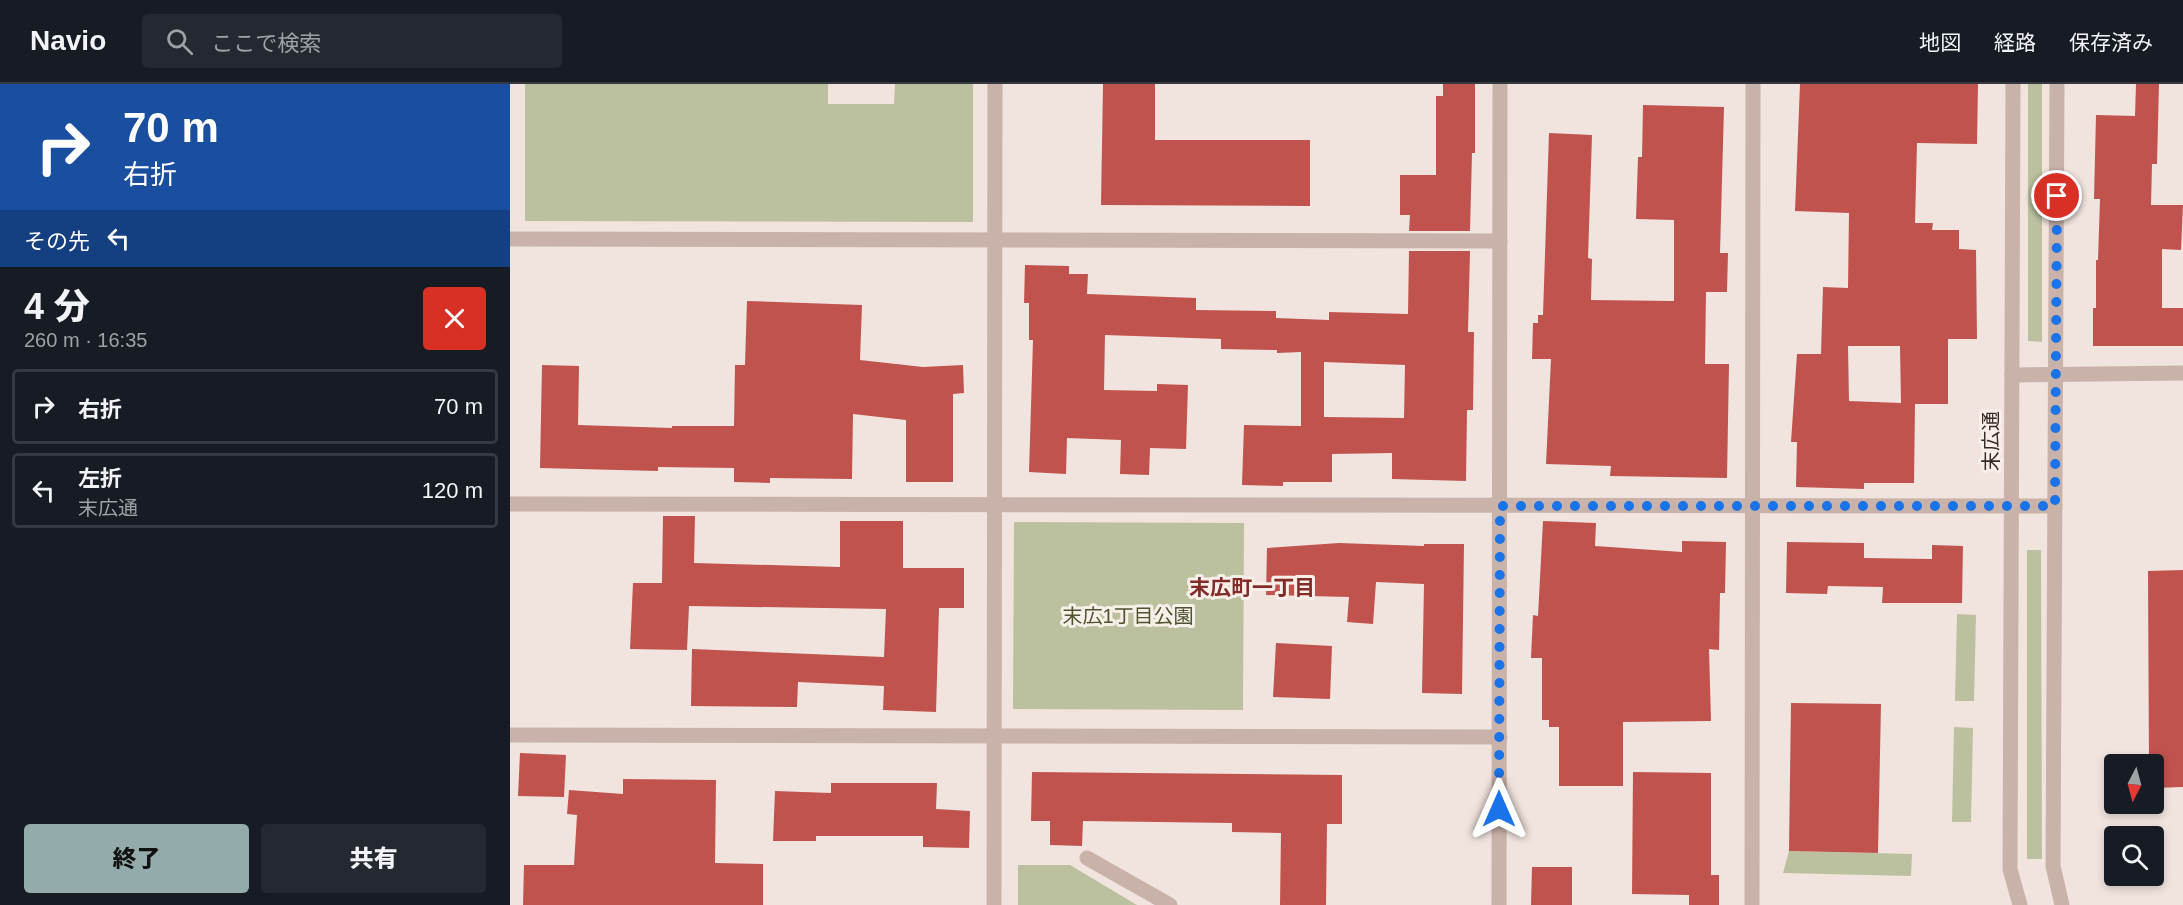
<!DOCTYPE html>
<html lang="ja">
<meta charset="utf-8">
<style>
:root{--surface:#171b24;--page:#242831;--text:#f1f3f6;--muted:#9ea1a6;--line:#363941;--accent:#93acab}
body{margin:0;font-family:Arial,"Noto Sans JP",sans-serif;background:var(--page);color:var(--text);height:100vh;display:flex;flex-direction:column;font-size:22px;white-space:nowrap}
*{box-sizing:border-box;margin:0}
p{font-size:20px;color:var(--muted)}
.icon{flex:none;width:33px;height:33px;fill:none;stroke:currentColor;stroke-width:2;stroke-linecap:round;stroke-linejoin:round}
.map{position:relative;flex:1;overflow:hidden}
.details{display:flex;flex-direction:column;background:var(--surface);width:510px}
.details>*{flex:none}
.guide{background:#1a4fa0;color:#fff;overflow:hidden}
.needle{width:39px;rotate:186deg}
.buttons{position:absolute;left:1594px;top:670px;display:grid;gap:12px}
.buttons a{display:grid;place-items:center;width:60px;height:60px;border-radius:6px;background:var(--surface);box-shadow:0 3px 9px #0003;font-size:30px}
.pin{position:absolute;display:grid;place-items:center;width:51px;height:51px;color:#fff;margin:-26px;border:3px solid #fff;border-radius:50%;box-shadow:0 2px 6px #0007}
.me{position:absolute;width:66px;margin:-33px;rotate:0deg;stroke-linejoin:round;filter:drop-shadow(0 0 4px #0008)}
.turn{display:flex;align-items:center;gap:21px;height:126px;padding:0 24px;font-size:27px}
.turn .icon{width:78px;height:78px;stroke-width:2.5}
.turn b{display:block;font-size:42px;line-height:51px}
.then{display:flex;align-items:center;height:57px;padding:0 24px;background:#0003;gap:12px;font-size:22px}
.round{display:grid;place-items:center;flex:none;width:63px;height:63px;border-radius:6px;background:var(--page)}
.summary{display:flex;align-items:center;justify-content:space-between;height:102px;padding:0 24px}
h1{font-size:36px;font-weight:800;line-height:45px}
.primary-button{display:flex;gap:12px;margin-top:auto;padding:12px 24px}
.primary-button a{flex:1;height:69px;border-radius:6px;background:var(--accent);color:#111;font-size:24px;font-weight:800;line-height:69px;text-align:center}
.primary-button a+a{background:var(--page);color:var(--text)}
ul{padding:0;list-style:none}
li{display:flex;align-items:center;gap:18px;height:75px;margin:0 12px 9px;padding:0 12px;border:3px solid var(--line);border-radius:6px}
li div{flex:1}
li b{display:block;font-size:22px}
li em{font-style:normal}
header{display:flex;align-items:center;gap:36px;box-sizing:border-box;height:84px;padding:0 30px;background:var(--surface);border-bottom:2px solid var(--line)}
header strong{font-size:28px}
nav{display:flex;gap:33px;margin-inline-start:auto;font-size:21px}
.search{width:420px;height:54px;background:var(--page);display:flex;align-items:center;gap:15px;box-sizing:border-box;padding:0 21px;border-radius:6px;color:var(--muted);font-size:22px}
main{display:flex;flex:1;min-height:0}
.map>svg:first-child{display:block}
.green{fill:#bbc09e}
.building{fill:#c0534e;fill-rule:evenodd}
.lines{fill:none;stroke-linecap:round;stroke-linejoin:round}
.minor{stroke:#c9b2aa;stroke-width:15}
.route{stroke:#1a73e8;stroke-width:10;stroke-dasharray:0 18}
.labels{text-anchor:middle;stroke-width:6;stroke-linejoin:round;paint-order:stroke}
.street-label{font-size:20px;fill:#372b29;stroke:#f9efea}
.park-label{font-size:20px;fill:#4d542e;stroke:#f9efea}
.neighbourhood-label{font-size:21px;font-weight:bold;fill:#822b27;stroke:#f9efea}
</style>
<header>
<strong>Navio</strong>
<div class="search"><svg class="icon" aria-label="search" viewBox="0 0 24 24"><circle cx="10" cy="10" r="6"/><path d="M15 15l6 6"/></svg>ここで検索</div>
<nav><a>地図</a><a>経路</a><a>保存済み</a></nav>
</header>
<main>
<section class="details">
<div class="guide">
<div class="turn"><svg class="icon" aria-label="right" viewBox="0 0 24 24"><path d="M7 20v-9h11M14 6l5 5-5 5"/></svg><div><b>70 m</b>右折</div></div>
<div class="then">その先<svg class="icon" aria-label="left" viewBox="0 0 24 24"><path d="M17 20v-9H6M10 6l-5 5 5 5"/></svg></div>
</div>
<div class="summary"><div><h1>4 分</h1><p>260 m · 16:35</p></div><a class="round" style="background:#d93025;color:#fff"><svg class="icon" aria-label="close" viewBox="0 0 24 24"><path d="M6 6l12 12M18 6L6 18"/></svg></a></div>
<ul>
<li><svg class="icon" aria-label="right" viewBox="0 0 24 24"><path d="M7 20v-9h11M14 6l5 5-5 5"/></svg><div><b>右折</b></div><em>70 m</em></li>
<li><svg class="icon" aria-label="left" viewBox="0 0 24 24"><path d="M17 20v-9H6M10 6l-5 5 5 5"/></svg><div><b>左折</b><p>末広通</p></div><em>120 m</em></li>
</ul>
<div class="primary-button"><a>終了</a><a>共有</a></div>
</section>
<div class="map">
<svg width="1673" height="821" viewBox="0 0 1673 821">
<rect width="100%" height="100%" fill="#f1e4de"/>
<g class="green">
<path d="M 15,0 L 318,0 L 318,20 L 384,20 L 385,0 L 463,0 L 463,138 L 15,137 Z"/>
<path d="M 1518,0 L 1532,0 L 1532,258 L 1518,257 Z"/>
<path d="M 504,438 L 734,439 L 733,626 L 503,625 Z"/>
<path d="M 1517,466 L 1531,466 L 1532,775 L 1517,775 Z"/>
<path d="M 1447,530 L 1466,531 L 1464,617 L 1445,617 Z"/>
<path d="M 1444,643 L 1463,644 L 1461,738 L 1442,738 Z"/>
<path d="M 1279,767 L 1402,770 L 1401,792 L 1273,789 Z"/>
<path d="M 508,781 L 560,781 L 627,821 L 508,821 Z"/>
</g>
<g class="building">
<path d="M 593,0 L 645,0 L 645,56 L 800,56 L 800,122 L 591,121 Z"/>
<path d="M 933,0 L 965,0 L 965,69 L 962,69 L 960,147 L 899,147 L 900,131 L 890,131 L 890,91 L 926,91 L 926,12 L 933,12 Z"/>
<path d="M 1290,0 L 1468,0 L 1467,60 L 1407,59 L 1405,139 L 1423,139 L 1422,146 L 1449,146 L 1449,165 L 1466,166 L 1467,255 L 1438,255 L 1438,320 L 1405,320 L 1404,399 L 1354,399 L 1354,405 L 1286,403 L 1287,358 L 1281,358 L 1287,270 L 1311,270 L 1313,203 L 1338,204 L 1339,129 L 1285,127 ZM 1338,262 L 1390,262 L 1391,319 L 1339,317 Z"/>
<path d="M 1626,0 L 1649,0 L 1647,80 L 1642,80 L 1641,121 L 1673,121 L 1671,166 L 1652,165 L 1652,224 L 1673,224 L 1673,262 L 1583,262 L 1583,224 L 1586,224 L 1586,176 L 1588,176 L 1590,115 L 1584,115 L 1586,31 L 1625,32 Z"/>
<path d="M 1133,21 L 1214,23 L 1210,169 L 1218,169 L 1217,208 L 1196,208 L 1195,280 L 1219,280 L 1217,394 L 1100,392 L 1101,382 L 1036,380 L 1041,275 L 1022,275 L 1023,239 L 1028,239 L 1028,231 L 1033,231 L 1039,49 L 1082,51 L 1078,174 L 1082,175 L 1081,216 L 1164,217 L 1164,136 L 1126,135 L 1128,73 L 1132,73 Z"/>
<path d="M 899,167 L 960,167 L 958,248 L 964,248 L 963,326 L 957,326 L 956,397 L 882,395 L 882,369 L 822,370 L 822,398 L 773,398 L 773,402 L 732,401 L 734,341 L 791,342 L 791,268 L 767,269 L 767,266 L 711,265 L 711,255 L 595,251 L 594,306 L 647,307 L 647,300 L 678,301 L 676,365 L 640,364 L 639,391 L 610,390 L 611,356 L 557,354 L 556,390 L 519,388 L 523,256 L 519,256 L 519,219 L 514,219 L 515,181 L 559,182 L 559,190 L 578,190 L 577,210 L 686,214 L 686,226 L 766,227 L 766,234 L 819,236 L 819,228 L 898,230 ZM 814,278 L 895,281 L 894,334 L 814,333 Z"/>
<path d="M 237,217 L 352,221 L 350,276 L 413,283 L 453,281 L 454,309 L 443,310 L 443,398 L 396,398 L 396,336 L 343,330 L 342,395 L 260,394 L 260,399 L 224,398 L 224,384 L 148,383 L 148,387 L 30,384 L 32,281 L 69,282 L 68,341 L 162,344 L 162,342 L 224,342 L 225,281 L 235,281 Z"/>
<path d="M 153,432 L 185,432 L 184,479 L 330,483 L 330,437 L 393,437 L 393,484 L 454,484 L 454,524 L 429,524 L 426,628 L 373,626 L 374,602 L 288,598 L 287,623 L 181,622 L 182,565 L 374,573 L 376,525 L 179,522 L 177,566 L 120,565 L 123,499 L 152,499 Z"/>
<path d="M 1033,437 L 1086,439 L 1085,462 L 1172,468 L 1172,457 L 1216,458 L 1215,509 L 1210,509 L 1209,566 L 1199,565 L 1201,637 L 1113,638 L 1113,702 L 1049,702 L 1049,643 L 1039,643 L 1039,636 L 1032,636 L 1032,574 L 1021,574 L 1023,531 L 1028,532 Z"/>
<path d="M 1277,458 L 1354,459 L 1354,474 L 1422,475 L 1422,461 L 1453,462 L 1452,519 L 1372,519 L 1373,503 L 1318,502 L 1317,510 L 1276,509 Z"/>
<path d="M 829,459 L 914,462 L 914,460 L 954,460 L 952,610 L 912,609 L 914,500 L 866,498 L 863,540 L 837,538 L 839,513 L 756,511 L 757,464 Z"/>
<path d="M 1673,486 L 1673,703 L 1644,704 L 1644,681 L 1639,681 L 1638,487 Z"/>
<path d="M 766,559 L 822,562 L 820,615 L 763,613 Z"/>
<path d="M 1281,619 L 1371,620 L 1368,769 L 1279,767 Z"/>
<path d="M 10,669 L 56,671 L 54,713 L 8,712 Z"/>
<path d="M 522,688 L 832,691 L 832,740 L 817,740 L 816,821 L 770,821 L 771,749 L 722,748 L 722,739 L 573,737 L 572,762 L 540,761 L 540,737 L 521,737 Z"/>
<path d="M 1123,688 L 1201,689 L 1201,791 L 1209,791 L 1209,821 L 1179,821 L 1179,811 L 1122,810 Z"/>
<path d="M 113,695 L 206,696 L 205,779 L 253,780 L 253,821 L 13,821 L 14,781 L 64,781 L 67,731 L 57,730 L 59,706 L 113,710 Z"/>
<path d="M 321,699 L 427,699 L 426,725 L 460,727 L 459,764 L 413,763 L 413,752 L 306,752 L 306,757 L 263,757 L 265,707 L 321,709 Z"/>
<path d="M 1022,783 L 1062,783 L 1062,821 L 1021,821 Z"/>
</g>
<g class="lines">
<g class="minor">
<path d="M 1503,0 L 1500,785 L 1510,821"/>
<path d="M 1547,0 L 1543,782 L 1552,821"/>
<path d="M 0,155 L 990,157"/>
<path d="M 1502,291 L 1673,289"/>
<path d="M 0,420 L 1545,422"/>
<path d="M 0,651 L 990,653"/>
<path d="M 577,774 L 660,821"/>
<path d="M 484,821 L 485,0"/>
<path d="M 989,821 L 990,0"/>
<path d="M 1242,821 L 1243,0"/>
</g>
</g>
<g class="lines">
<path class="route" d="M 989,725 L 990,422 L 1545,422 L 1547,112"/>
</g>
<g class="labels">
<g class="street-label">
<text transform="translate(1481 357) rotate(-90)" y="7">末広通</text>
</g>
<g class="park-label">
<text x="618" y="539">末広1丁目公園</text>
</g>
<g class="neighbourhood-label">
<text x="742" y="511">末広町一丁目</text>
</g>
</g>
</svg>
<div class="buttons">
<a><svg class="needle" viewBox="-14 -14 28 28"><path d="M0-13l5 13h-10z" fill="#e53935"/><path d="M0 13l5-13h-10z" fill="#9ea1a6"/></svg></a>
<a><svg class="icon" aria-label="search" viewBox="0 0 24 24"><circle cx="10" cy="10" r="6"/><path d="M15 15l6 6"/></svg></a>
</div>
<div class="pin" style="left:1547px;top:112px;background:#d93025"><svg class="icon" aria-label="arrive" viewBox="0 0 24 24"><path d="M6 21V4h12l-3 4 3 4H6"/></svg></div>
<svg class="me" style="left:989px;top:725px" viewBox="-20 -20 40 40"><path d="M0-17L14 15 0 8-14 15z" fill="#1a73e8" stroke="#fff" stroke-width="4"/></svg>
</div>
</main>
